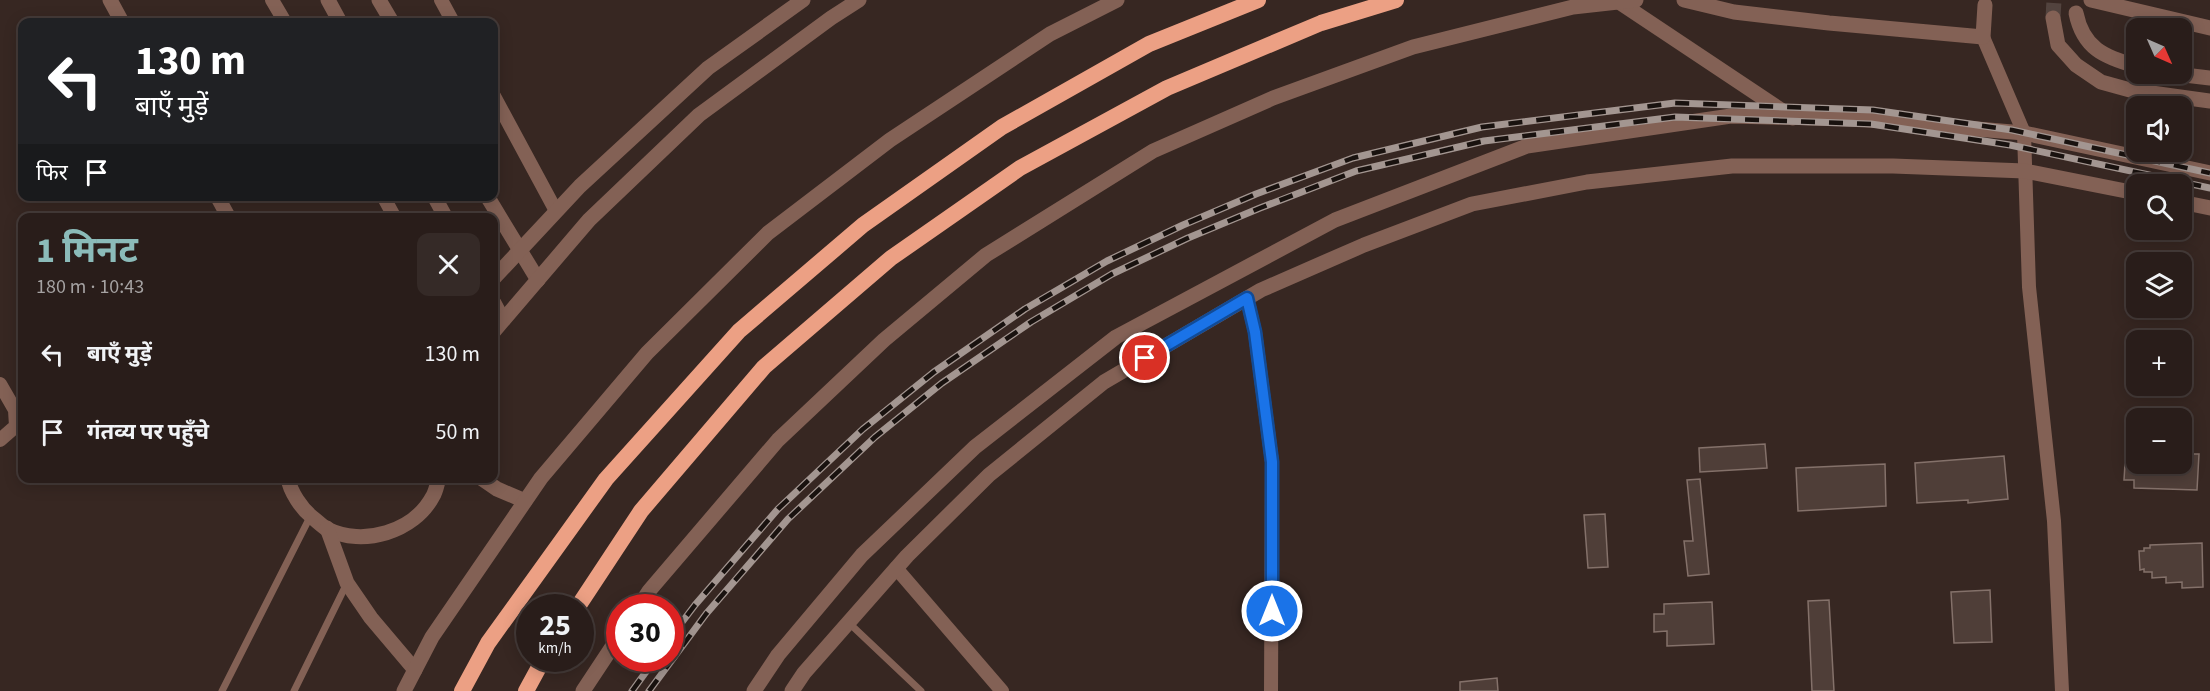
<!DOCTYPE html>
<html lang="hi">
<meta charset="utf-8">
<style>
:root{--surface:#291d1a;--page:#352a27;--text:#f1f3f6;--muted:#a5a2a2;--line:#453b39;--accent:#8bbbb9}
body{margin:0;font-family:"Source Sans 3","Noto Sans Devanagari",sans-serif;background:var(--page);color:var(--text);height:100vh;display:flex;flex-direction:column;font-size:22px;white-space:nowrap}
*{box-sizing:border-box;margin:0}
p{font-size:20px;color:var(--muted)}
.icon{flex:none;width:33px;height:33px;fill:none;stroke:currentColor;stroke-width:2;stroke-linecap:round;stroke-linejoin:round}
.map{position:relative;flex:1;overflow:hidden}
.panel{position:absolute;left:18px;top:213px;width:480px;height:270px;display:flex;flex-direction:column;background:var(--surface);border-radius:12px;box-shadow:0 3px 15px #0003,0 0 0 2px var(--line)}
.panel>*{flex:none}
.guide{position:absolute;left:18px;top:18px;width:480px;height:183px;border-radius:12px;box-shadow:0 3px 15px #0003,0 0 0 2px var(--line);background:#202124;color:#fff;overflow:hidden}
.needle{width:39px;rotate:135deg}
.controls{position:absolute;left:2126px;top:18px;display:grid;gap:12px}
.controls a{display:grid;place-items:center;width:66px;height:66px;border-radius:12px;background:var(--surface);box-shadow:0 3px 15px #0003,0 0 0 2px var(--line);font-size:30px}
.speed{position:absolute;left:516px;top:594px;display:flex;gap:12px;font-size:30px;font-weight:700;text-align:center}
.speed>*{display:grid;place-content:center;width:78px;height:78px;border-radius:50%;background:var(--surface);box-shadow:0 3px 15px #0003,0 0 0 2px var(--line);line-height:1}
.speed small{font-size:15px;font-weight:400}
.speed .limit{border:9px solid #d22;background:#fff;color:#111}
.pin{position:absolute;display:grid;place-items:center;width:51px;height:51px;color:#fff;margin:-26px;border:3px solid #fff;border-radius:50%;box-shadow:0 2px 6px #0007}
.me{position:absolute;width:66px;margin:-33px;rotate:0deg;stroke-linejoin:round;filter:drop-shadow(0 0 4px #0008)}
.turn{display:flex;align-items:center;gap:21px;height:126px;padding:0 18px;font-size:27px}
.turn .icon{width:78px;height:78px;stroke-width:2.5}
.turn b{display:block;font-size:42px;line-height:51px}
.then{display:flex;align-items:center;height:57px;padding:0 18px;background:#0003;gap:12px;font-size:22px}
.round{display:grid;place-items:center;flex:none;width:63px;height:63px;border-radius:12px;background:var(--page)}
.summary{display:flex;align-items:center;justify-content:space-between;height:102px;padding:0 18px}
h1{font-size:36px;font-weight:700;line-height:45px;color:var(--accent)}
ul{padding:0;list-style:none}
li{display:flex;align-items:center;gap:18px;height:78px;padding:0 18px}
li div{flex:1}
li b{display:block;font-size:22px}
li em{font-style:normal}
.map>svg:first-child{display:block}
.building{fill:#4f3e38;stroke:#84716a;stroke-width:1.5}
.lines{fill:none;stroke-linecap:round;stroke-linejoin:round}
.tertiary-tunnel{stroke:#52433e;stroke-width:15;stroke-dasharray:15 8;stroke-linecap:butt}
.service{stroke:#836155;stroke-width:7}
.minor{stroke:#836155;stroke-width:14}
.tertiary{stroke:#836155;stroke-width:15}
.trunk{stroke:#eca084;stroke-width:16}
.rail-casing{stroke:#a39691;stroke-width:7}
.rail{stroke:#19120f;stroke-width:4.5;stroke-dasharray:14;stroke-linecap:butt}
.route-casing{stroke:#114b97;stroke-width:15}
.route{stroke:#1a73e8;stroke-width:10}
</style>
<div class="map">
<svg width="2210" height="691" viewBox="0 0 2210 691">
<rect width="100%" height="100%" fill="#372722"/>
<g class="building">
<path d="M 1765,444 L 1767,468 L 1700,472 L 1699,448 Z"/>
<path d="M 2181,454 L 2199,454 L 2197,490 L 2134,488 L 2134,480 L 2124,480 L 2125,464 L 2181,464 Z"/>
<path d="M 2004,456 L 2008,499 L 1968,503 L 1968,500 L 1917,503 L 1915,463 Z"/>
<path d="M 1885,464 L 1886,506 L 1798,511 L 1796,468 Z"/>
<path d="M 1700,479 L 1709,574 L 1688,576 L 1684,541 L 1693,541 L 1687,480 Z"/>
<path d="M 1605,514 L 1608,567 L 1588,568 L 1584,515 Z"/>
<path d="M 2202,543 L 2203,587 L 2182,588 L 2182,582 L 2166,583 L 2166,577 L 2152,578 L 2152,572 L 2144,572 L 2144,569 L 2140,570 L 2139,551 L 2144,551 L 2144,548 L 2150,548 L 2150,545 Z"/>
<path d="M 1990,590 L 1992,642 L 1954,643 L 1951,592 Z"/>
<path d="M 1829,600 L 1834,691 L 1812,691 L 1808,601 Z"/>
<path d="M 1712,602 L 1714,644 L 1667,646 L 1667,631 L 1654,632 L 1654,614 L 1664,614 L 1664,604 Z"/>
<path d="M 1497,678 L 1498,691 L 1460,691 L 1460,682 Z"/>
</g>
<g class="lines">
<path class="tertiary-tunnel" d="M 2053,18 L 2054,0"/>
<g class="service">
<path d="M 849,623 L 921,691"/>
<path d="M 222,691 L 311,515"/>
<path d="M 294,691 L 347,583"/>
</g>
<g class="minor">
<path d="M 272,0 L 285,22"/>
<path d="M 441,0 L 453,22"/>
<path d="M 1983,37 L 2024,133 L 2029,287 L 2054,521 L 2062,691"/>
<path d="M 494,96 L 556,211"/>
<path d="M 383,196 L 395,218"/>
<path d="M 1247,298 L 1255,332 L 1272,462 L 1271,691"/>
<path d="M 0,384 L 15,410 L 16,426 L 0,440"/>
<path d="M 896,568 L 1002,691"/>
</g>
<g class="tertiary">
<path d="M 110,0 L 122,22"/>
<path d="M 328,0 L 340,22"/>
<path d="M 379,0 L 392,22"/>
<path d="M 1684,0 L 1734,12 L 1829,23 L 1983,37 L 1985,5"/>
<path d="M 2091,0 L 2210,28"/>
<path d="M 1619,2 L 1793,118"/>
<path d="M 2076,13 C 2083,48 2104,57 2136,66"/>
<path d="M 2053,18 L 2058,45 L 2076,65 L 2101,82 L 2130,90 L 2210,101"/>
<path d="M 2176,74 L 2210,78"/>
<path d="M 217,196 L 229,218"/>
<path d="M 434,196 L 446,218"/>
<path d="M 487,196 L 538,280"/>
<path d="M 2181,202 L 2210,208"/>
<path d="M 494,278 L 580,186 L 708,68 L 803,0"/>
<path d="M 494,303 L 503,320"/>
<path d="M 494,331 L 589,220 L 699,115 L 831,18 L 859,0"/>
<path d="M 288,478 C 290,492 302,509 312,517 C 317,521 322,526 327,529 C 363,547 414,532 433,496 C 436,491 437,484 439,478"/>
<path d="M 481,478 L 497,489 L 525,501"/>
<path d="M 327,528 L 347,583 L 371,618 L 415,670"/>
<path d="M 638,608 L 649,591 L 778,440 L 884,340 L 986,255 L 1153,151 L 1273,98 L 1413,47 L 1573,7 L 1636,0"/>
<path d="M 404,691 L 432,637 L 541,478 L 647,353 L 768,233 L 890,140 L 1050,34 L 1117,0"/>
<path d="M 583,691 L 620,635"/>
<path d="M 754,691 L 778,655 L 862,555 L 975,447 L 1116,337 L 1335,220 L 1527,146 L 1731,116 L 1859,119 L 2024,133 L 2210,173"/>
<path d="M 792,691 L 804,673 L 907,556 L 989,475 L 1104,382 L 1261,290 L 1364,245 L 1472,204 L 1587,182 L 1732,166 L 1893,166 L 2025,171 L 2136,193"/>
</g>
<g class="trunk">
<path d="M 577,608 L 641,511 L 764,367 L 891,258 L 1020,168 L 1167,88 L 1321,23 L 1396,0"/>
<path d="M 462,691 L 488,643 L 606,479 L 739,331 L 863,225 L 1002,127 L 1149,44 L 1258,0"/>
<path d="M 526,691 L 544,658"/>
</g>
<g class="rail-casing">
<g id="rail">
<path d="M 670,638 L 695,605 L 778,509 L 863,429 L 934,372 L 1025,309 L 1107,261 L 1183,225 L 1256,194 L 1353,158 L 1482,127 L 1675,103 L 1873,110 L 2012,130 L 2210,173"/>
<path d="M 632,691 L 656,658"/>
<path d="M 649,691 L 706,614 L 788,519 L 875,437 L 942,383 L 1031,322 L 1112,274 L 1188,238 L 1260,208 L 1356,171 L 1484,141 L 1675,117 L 1871,124 L 2010,145 L 2210,188"/>
</g>
</g>
<use href="#rail" class="rail"/>
</g>
<g class="lines">
<g class="route-casing">
<path id="route" d="M 1145,358 L 1247,298 L 1255,332 L 1272,462 L 1272,611"/>
</g>
<use href="#route" class="route"/>
</g>
</svg>
<div class="controls">
<a><svg class="needle" viewBox="-14 -14 28 28"><path d="M0-13l5 13h-10z" fill="#e53935"/><path d="M0 13l5-13h-10z" fill="#a5a2a2"/></svg></a>
<a><svg class="icon" aria-label="sound" viewBox="0 0 24 24"><path d="M4 9h4l5-4v14l-5-4H4zM17 9q2 3 0 6"/></svg></a>
<a><svg class="icon" aria-label="search" viewBox="0 0 24 24"><circle cx="10" cy="10" r="6"/><path d="M15 15l6 6"/></svg></a>
<a><svg class="icon" aria-label="layers" viewBox="0 0 24 24"><path d="M12 4l9 5-9 5-9-5zM3 14l9 5 9-5"/></svg></a>
<a>+</a>
<a>−</a>
</div>
<div class="speed"><div>25<small>km/h</small></div><div class="limit">30</div></div>
<div class="pin" style="left:1145px;top:358px;background:#d93025"><svg class="icon" aria-label="arrive" viewBox="0 0 24 24"><path d="M6 21V4h12l-3 4 3 4H6"/></svg></div>
<svg class="me" style="left:1272px;top:611px" viewBox="-20 -20 40 40"><circle r="17" fill="#1a73e8" stroke="#fff" stroke-width="3"/><path d="M0-11L8 9 0 5-8 9z" fill="#fff"/></svg>
<div class="guide">
<div class="turn"><svg class="icon" aria-label="left" viewBox="0 0 24 24"><path d="M17 20v-9H6M10 6l-5 5 5 5"/></svg><div><b>130 m</b>बाएँ मुड़ें</div></div>
<div class="then">फिर<svg class="icon" aria-label="arrive" viewBox="0 0 24 24"><path d="M6 21V4h12l-3 4 3 4H6"/></svg></div>
</div>
<section class="panel">
<div class="summary"><div><h1>1 मिनट</h1><p>180 m · 10:43</p></div><a class="round"><svg class="icon" aria-label="close" viewBox="0 0 24 24"><path d="M6 6l12 12M18 6L6 18"/></svg></a></div>
<ul>
<li><svg class="icon" aria-label="left" viewBox="0 0 24 24"><path d="M17 20v-9H6M10 6l-5 5 5 5"/></svg><div><b>बाएँ मुड़ें</b></div><em>130 m</em></li>
<li><svg class="icon" aria-label="arrive" viewBox="0 0 24 24"><path d="M6 21V4h12l-3 4 3 4H6"/></svg><div><b>गंतव्य पर पहुँचे</b></div><em>50 m</em></li>
</ul>
</section>
</div>
